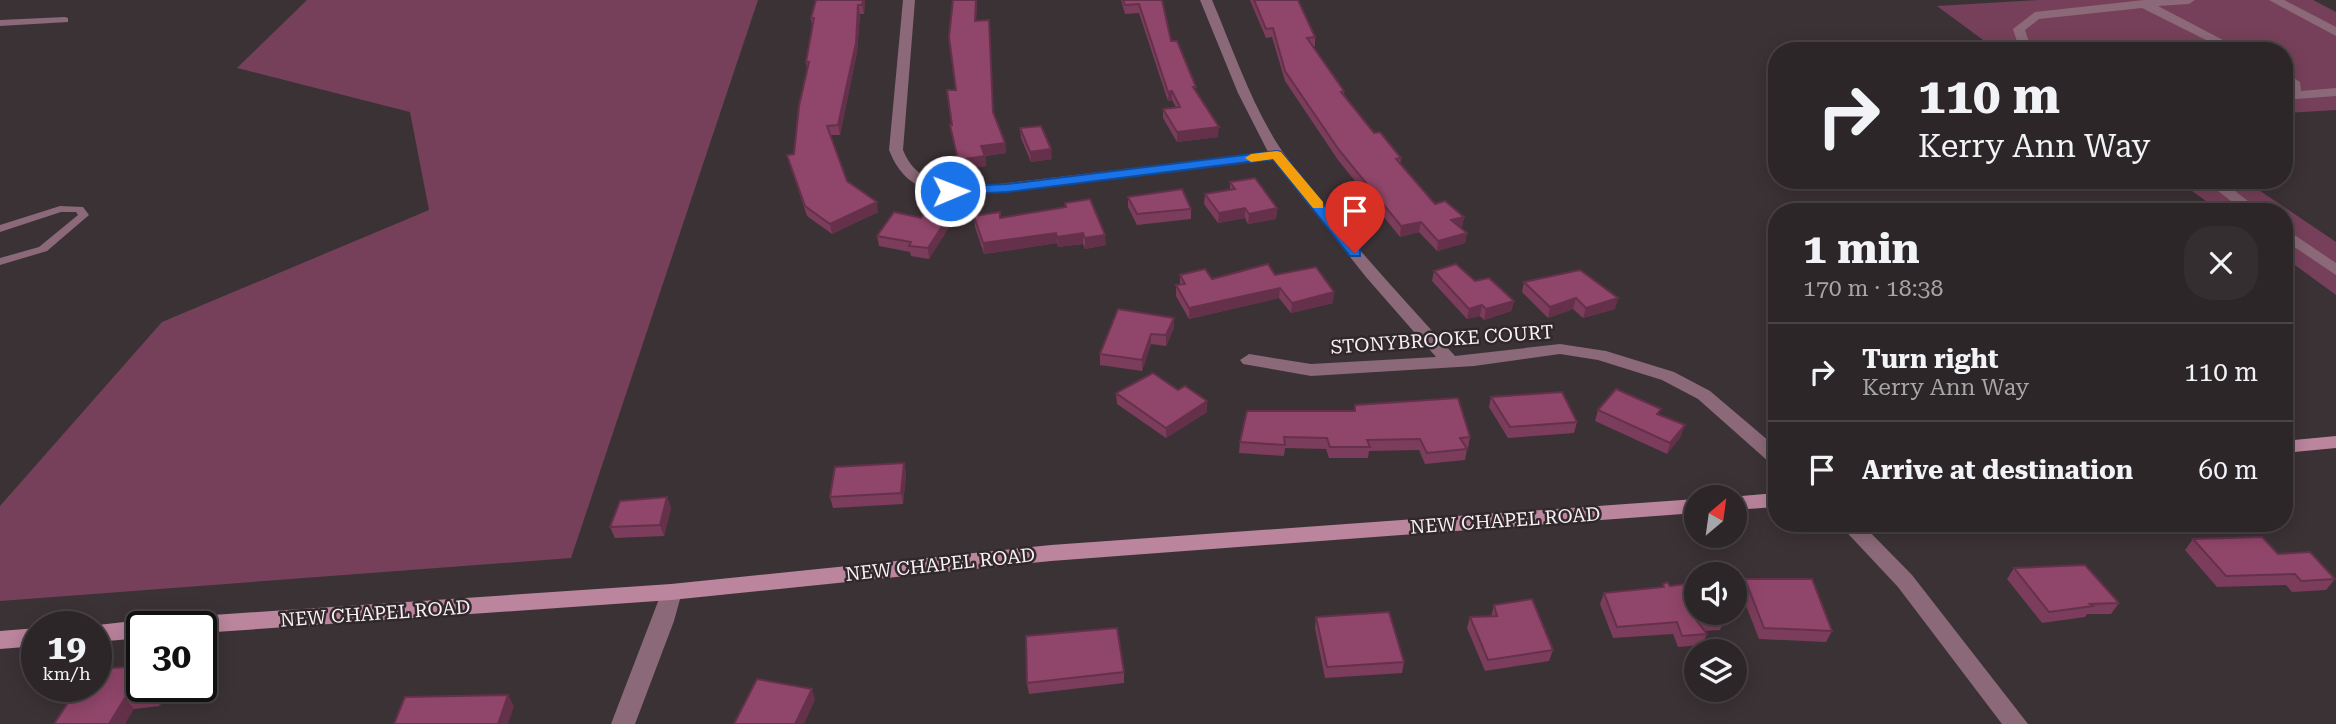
<!DOCTYPE html>
<meta charset="utf-8">
<style>
:root{--surface:#2c2628;--page:#342e30;--text:#f1f3f6;--muted:#a6a5a8;--line:#484345}
body{margin:0;font-family:"Roboto Serif",serif;background:var(--page);color:var(--text);height:100vh;display:flex;flex-direction:column;font-size:26px;white-space:nowrap}
*{box-sizing:border-box;margin:0}
p{font-size:23px;color:var(--muted)}
.icon{flex:none;width:38px;height:38px;fill:none;stroke:currentColor;stroke-width:2;stroke-linecap:round;stroke-linejoin:round}
.map{position:relative;flex:1;overflow:hidden}
.panel{position:absolute;left:1768px;top:203px;width:525px;height:329px;display:flex;flex-direction:column;background:var(--surface);border-radius:28px;box-shadow:0 4px 18px #0003,0 0 0 2px var(--line)}
.panel>*{flex:none}
.top-card{position:absolute;left:1768px;top:42px;width:525px;height:147px;border-radius:28px;box-shadow:0 4px 18px #0003,0 0 0 2px var(--line);background:#2c2628;color:var(--text);overflow:hidden}
.needle{width:46px;rotate:29deg}
.buttons{position:absolute;left:1684px;top:485px;display:grid;gap:14px}
.buttons a{display:grid;place-items:center;width:63px;height:63px;border-radius:50%;background:var(--surface);box-shadow:0 4px 18px #0003,0 0 0 2px var(--line);font-size:35px}
.speed{position:absolute;left:21px;top:611px;display:flex;gap:14px;font-size:35px;font-weight:700;text-align:center}
.speed>*{display:grid;place-content:center;width:91px;height:91px;border-radius:50%;background:var(--surface);box-shadow:0 4px 18px #0003,0 0 0 2px var(--line);line-height:1}
.speed small{font-size:18px;font-weight:400}
.speed .limit{border:4px solid #111;border-radius:10px;background:#fff;color:#111}
.pin{position:absolute;display:grid;place-items:center;width:60px;height:60px;color:#fff;margin:-72px -30px;border-radius:50% 50% 50% 0;rotate:-45deg;box-shadow:0 0 7px #0007}
.pin .icon{rotate:45deg}
.me{position:absolute;width:77px;margin:-38px;rotate:89deg;stroke-linejoin:round;filter:drop-shadow(0 0 5px #0008)}
.turn{display:flex;align-items:center;gap:24px;height:147px;padding:0 35px;font-size:32px}
.turn .icon{width:91px;height:91px;stroke-width:2.5}
.turn b{display:block;font-size:49px;line-height:60px}
.round{display:grid;place-items:center;flex:none;width:74px;height:74px;border-radius:28px;background:var(--page)}
.headline{display:flex;align-items:center;justify-content:space-between;height:119px;padding:0 35px}
h1{font-size:42px;font-weight:700;line-height:52px}
ul{padding:0;list-style:none}
li{display:flex;align-items:center;gap:21px;height:98px;padding:0 35px;border-top:2px solid var(--line)}
li div{flex:1}
li b{display:block;font-size:26px}
li em{font-style:normal}
.map>svg:first-child{display:block}
.green{fill:#77405a}
.lines{fill:none;stroke-linecap:round;stroke-linejoin:round}
.lane{fill:#8b6978;fill-rule:evenodd}
.street{fill:#8b6978;fill-rule:evenodd}
.secondary{fill:#bb859d;fill-rule:evenodd}
.wall{fill:#7c3c5b}
.shaded-wall{fill:#65314a}
.building{fill:#90466a;stroke:#65314a;stroke-width:2}
.route{fill:#1a73e8;stroke:#114b97;stroke-width:2}
.slow{fill:#f59e0b}
.labels{text-anchor:middle;stroke-width:5;stroke-linejoin:round;paint-order:stroke}
.street-label{font-size:19px;fill:#f8f1f4;stroke:#31282c}
</style>
<div class="map">
<svg width="2336" height="724" viewBox="0 0 2336 724">
<rect width="100%" height="100%" fill="#3b3236"/>
<g class="green">
<path d="M 307,0 L 758,0 L 571,558 L 0,601 L 0,506 L 162,322 L 429,210 L 410,112 L 237,68 Z"/>
<path d="M 2039,0 L 2313,0 L 2336,12 L 2336,110 L 2284,113 L 2284,51 L 1998,51 L 1937,6 Z"/>
<path d="M 2177,180 L 2244,180 L 2336,242 L 2336,295 L 2284,257 L 2284,212 L 2221,212 Z"/>
</g>
<g class="lines">
<g class="lane">
<path d="M 65,17 L 68,18 L 68,22 L 0,26 L 0,20 Z"/>
<path d="M 60,206 L 83,207 L 89,215 L 47,251 L 0,265 L 0,258 L 39,247 L 78,215 L 76,212 L 61,212 L 0,232 L 0,225 Z"/>
</g>
<g class="street">
<path d="M 903,0 L 915,0 L 903,150 C 916,182 942,185 974,187 L 1268,152 L 1238,93 L 1200,0 L 1212,0 C 1233,49 1254,112 1285,155 C 1335,226 1396,291 1455,356 L 1560,344 L 1606,351 L 1674,372 L 1710,391 L 1776,447 L 1776,464 L 1769,462 L 1698,399 L 1662,380 L 1598,360 L 1560,354 L 1474,366 L 1311,376 L 1243,364 L 1240,360 L 1249,354 L 1311,364 L 1436,357 L 1366,277 L 1273,160 L 974,195 C 934,194 905,191 889,150 Z"/>
<path d="M 2144,0 L 2195,0 L 2189,4 L 2158,6 L 2244,51 L 2228,51 L 2142,8 L 2039,19 L 2025,30 L 2032,51 L 2020,51 L 2013,29 L 2035,12 Z"/>
<path d="M 2269,0 L 2284,0 L 2336,27 L 2336,36 Z"/>
<path d="M 2284,72 L 2300,82 L 2301,91 L 2336,88 L 2336,96 L 2284,100 L 2284,92 L 2287,92 L 2288,86 L 2284,82 Z"/>
<path d="M 2204,180 L 2221,180 L 2262,212 L 2245,212 Z"/>
<path d="M 2284,228 L 2336,263 L 2336,275 L 2284,240 Z"/>
<path d="M 1838,523 L 1861,523 L 1912,575 L 2028,724 L 2002,724 L 1898,587 Z"/>
<path d="M 671,584 L 678,586 L 682,592 L 674,621 L 635,724 L 611,724 L 664,586 Z"/>
</g>
<g class="secondary">
<path d="M 2336,436 L 2336,448 L 2284,453 L 2284,441 Z"/>
<path d="M 1776,493 L 1776,507 L 1734,510 L 1734,497 L 1730,497 Z"/>
<path d="M 1696,499 L 1696,513 L 1051,561 L 671,600 L 201,633 L 201,626 L 173,626 L 176,620 L 184,617 L 671,584 L 1051,545 Z"/>
<path d="M 142,620 L 152,626 L 142,626 L 142,638 L 96,642 L 96,626 L 89,626 Z"/>
<path d="M 37,628 L 37,646 L 0,649 L 0,631 Z"/>
</g>
</g>
<g class="wall">
<path d="M 816,0 L 865,0 L 864,14 L 860,14 L 857,52 L 840,135 L 830,135 L 847,181 L 878,212 L 832,234 L 807,216 L 790,165 L 787,155 L 794,154 L 807,70 L 806,62 L 812,26 L 811,18 Z"/>
<path d="M 953,0 L 977,0 L 976,21 L 993,114 L 1005,143 L 1006,153 L 985,156 L 986,166 L 960,170 L 950,125 L 952,125 L 956,90 Z"/>
<path d="M 1121,0 L 1162,0 L 1171,41 L 1218,137 L 1177,142 L 1163,118 L 1163,109 L 1176,107 L 1172,100 L 1168,101 L 1139,13 L 1125,14 Z"/>
<path d="M 1250,0 L 1298,0 L 1315,37 L 1315,46 L 1313,47 L 1344,91 L 1344,94 L 1374,133 L 1401,158 L 1400,165 L 1435,204 L 1464,217 L 1462,227 L 1460,227 L 1467,233 L 1465,243 L 1437,251 L 1419,232 L 1400,237 L 1338,160 L 1285,81 L 1272,37 L 1266,38 Z"/>
<path d="M 1020,128 L 1052,159 L 1031,162 L 1021,138 Z"/>
<path d="M 1230,182 L 1277,208 L 1276,219 L 1248,224 L 1245,218 L 1218,223 L 1204,204 L 1205,194 L 1230,189 Z"/>
<path d="M 1128,197 L 1191,209 L 1191,219 L 1137,225 L 1128,207 Z"/>
<path d="M 1065,203 L 1106,245 L 1085,249 L 1083,244 L 1058,247 L 1057,243 L 984,254 L 975,227 L 974,216 L 1000,218 L 1065,207 Z"/>
<path d="M 949,227 L 929,259 L 911,256 L 910,252 L 879,246 L 877,236 Z"/>
<path d="M 1434,271 L 1475,281 L 1514,301 L 1511,311 L 1484,320 L 1480,316 L 1467,319 L 1432,281 Z"/>
<path d="M 1180,275 L 1212,279 L 1275,275 L 1333,303 L 1291,313 L 1279,298 L 1189,319 L 1176,296 L 1176,285 L 1180,285 Z"/>
<path d="M 1524,282 L 1615,309 L 1583,318 L 1573,309 L 1548,318 L 1522,292 Z"/>
<path d="M 1174,318 L 1174,328 L 1166,346 L 1151,344 L 1142,371 L 1100,365 L 1100,354 Z"/>
<path d="M 1178,390 L 1207,401 L 1207,412 L 1166,438 L 1117,404 L 1116,393 Z"/>
<path d="M 1491,397 L 1577,422 L 1574,433 L 1508,438 L 1489,407 Z"/>
<path d="M 1355,405 L 1470,437 L 1468,448 L 1466,448 L 1467,449 L 1465,460 L 1425,464 L 1419,450 L 1369,451 L 1368,458 L 1329,458 L 1326,449 L 1285,448 L 1284,456 L 1239,453 L 1240,442 L 1354,411 Z"/>
<path d="M 1598,410 L 1681,436 L 1667,454 L 1595,421 Z"/>
<path d="M 904,463 L 906,474 L 903,504 L 833,508 L 830,497 Z"/>
<path d="M 667,497 L 671,508 L 664,536 L 615,538 L 610,527 Z"/>
<path d="M 2193,539 L 2278,554 L 2335,579 L 2326,590 L 2292,592 L 2286,585 L 2217,587 L 2185,550 Z"/>
<path d="M 2014,568 L 2119,603 L 2111,614 L 2087,614 L 2085,617 L 2042,623 L 2007,579 Z"/>
<path d="M 1745,579 L 1832,631 L 1826,642 L 1759,639 L 1740,590 Z"/>
<path d="M 1663,584 L 1670,586 L 1725,619 L 1720,630 L 1704,631 L 1707,634 L 1702,645 L 1678,647 L 1673,634 L 1613,638 L 1600,604 L 1604,593 L 1662,587 Z"/>
<path d="M 1494,605 L 1553,650 L 1549,661 L 1485,671 L 1467,628 L 1470,617 L 1491,617 Z"/>
<path d="M 1316,617 L 1404,662 L 1402,673 L 1325,678 L 1315,628 Z"/>
<path d="M 1124,672 L 1124,683 L 1029,694 L 1027,683 Z"/>
<path d="M 142,686 L 171,686 L 160,706 L 134,709 L 54,724 Z"/>
</g>
<g class="shaded-wall">
<path d="M 863,0 L 865,0 L 864,14 L 862,5 Z"/>
<path d="M 858,5 L 860,14 L 857,52 L 840,135 L 838,125 Z"/>
<path d="M 1172,91 L 1172,100 L 1168,101 L 1168,92 Z"/>
<path d="M 1219,127 L 1218,137 L 1177,142 L 1177,132 Z"/>
<path d="M 1005,143 L 1006,153 L 985,156 L 986,166 L 960,170 L 958,160 L 981,146 Z"/>
<path d="M 1051,149 L 1052,159 L 1031,162 L 1030,152 Z"/>
<path d="M 877,202 L 878,212 L 832,234 L 830,224 Z"/>
<path d="M 1245,208 L 1245,218 L 1218,223 L 1219,213 Z"/>
<path d="M 1277,208 L 1276,219 L 1248,224 L 1249,214 Z"/>
<path d="M 948,217 L 949,227 L 929,259 L 928,248 Z"/>
<path d="M 1464,217 L 1462,227 L 1449,230 L 1451,220 Z"/>
<path d="M 1421,222 L 1419,232 L 1400,237 L 1401,226 Z"/>
<path d="M 1056,233 L 1057,243 L 984,254 L 983,243 Z"/>
<path d="M 1083,233 L 1083,244 L 1058,247 L 1057,237 Z"/>
<path d="M 1467,233 L 1465,243 L 1437,251 L 1438,241 Z"/>
<path d="M 1105,235 L 1106,245 L 1085,249 L 1085,238 Z"/>
<path d="M 1280,288 L 1279,298 L 1189,319 L 1189,308 Z"/>
<path d="M 1334,292 L 1333,303 L 1291,313 L 1292,303 Z"/>
<path d="M 1576,298 L 1573,309 L 1548,318 L 1550,307 Z"/>
<path d="M 1618,298 L 1615,309 L 1583,318 L 1586,308 Z"/>
<path d="M 1514,301 L 1511,311 L 1484,320 L 1486,309 Z"/>
<path d="M 1482,305 L 1480,316 L 1467,319 L 1469,309 Z"/>
<path d="M 1174,318 L 1174,328 L 1166,346 L 1166,335 Z"/>
<path d="M 1151,334 L 1151,344 L 1142,371 L 1142,360 Z"/>
<path d="M 1207,401 L 1207,412 L 1166,438 L 1166,428 Z"/>
<path d="M 1685,425 L 1681,436 L 1667,454 L 1670,443 Z"/>
<path d="M 904,463 L 906,474 L 903,504 L 901,493 Z"/>
<path d="M 667,497 L 671,508 L 664,536 L 660,525 Z"/>
<path d="M 156,686 L 171,686 L 160,706 L 151,695 Z"/>
<path d="M 812,689 L 815,700 L 804,724 L 795,724 Z"/>
<path d="M 508,695 L 514,706 L 508,724 L 498,724 Z"/>
<path d="M 125,698 L 134,709 L 125,724 L 109,724 Z"/>
</g>
<g class="building">
<path d="M 816,0 L 863,0 L 862,5 L 858,5 L 856,43 L 838,125 L 827,126 L 847,181 L 877,202 L 830,224 L 805,206 L 787,155 L 794,154 L 799,106 L 809,62 L 806,62 L 814,18 L 811,18 Z"/>
<path d="M 953,0 L 976,0 L 975,21 L 989,20 L 993,112 L 1005,143 L 981,146 L 985,156 L 958,160 L 950,125 L 952,125 L 947,90 L 956,90 L 949,37 Z"/>
<path d="M 1123,0 L 1162,0 L 1171,41 L 1177,41 L 1196,87 L 1193,87 L 1219,127 L 1177,132 L 1163,109 L 1180,107 L 1172,91 L 1168,92 L 1139,4 L 1125,5 Z"/>
<path d="M 1254,0 L 1298,0 L 1315,37 L 1307,38 L 1344,91 L 1341,92 L 1374,133 L 1380,132 L 1401,158 L 1396,159 L 1435,204 L 1445,201 L 1464,217 L 1451,220 L 1467,233 L 1438,241 L 1421,222 L 1401,226 L 1339,150 L 1285,71 L 1273,28 L 1266,29 Z"/>
<path d="M 1041,126 L 1051,149 L 1030,152 L 1020,128 Z"/>
<path d="M 1255,178 L 1277,208 L 1249,214 L 1245,208 L 1219,213 L 1205,194 L 1235,189 L 1230,182 Z"/>
<path d="M 1182,189 L 1191,209 L 1137,214 L 1128,197 Z"/>
<path d="M 1090,199 L 1105,235 L 1085,238 L 1083,233 L 1057,237 L 1056,233 L 983,243 L 974,216 L 1000,212 L 1000,218 L 1066,207 L 1065,203 Z"/>
<path d="M 894,212 L 921,218 L 924,214 L 948,217 L 928,248 L 909,246 L 911,242 L 877,236 Z"/>
<path d="M 1268,264 L 1275,275 L 1316,267 L 1334,292 L 1292,303 L 1280,288 L 1189,308 L 1176,285 L 1185,284 L 1180,275 L 1205,269 L 1212,279 Z"/>
<path d="M 1456,264 L 1475,281 L 1489,278 L 1514,301 L 1486,309 L 1482,305 L 1469,309 L 1434,271 Z"/>
<path d="M 1580,270 L 1618,298 L 1586,308 L 1576,298 L 1550,307 L 1524,282 Z"/>
<path d="M 1118,309 L 1174,318 L 1166,335 L 1151,334 L 1142,360 L 1100,354 Z"/>
<path d="M 1153,373 L 1178,390 L 1185,386 L 1207,401 L 1166,428 L 1116,393 Z"/>
<path d="M 1616,389 L 1661,409 L 1657,414 L 1685,425 L 1670,443 L 1598,410 Z"/>
<path d="M 1562,392 L 1577,422 L 1510,427 L 1491,397 Z"/>
<path d="M 1458,398 L 1470,437 L 1460,438 L 1467,449 L 1427,453 L 1420,439 L 1367,440 L 1370,447 L 1330,447 L 1327,438 L 1284,437 L 1285,445 L 1240,442 L 1247,411 L 1355,411 L 1355,405 Z"/>
<path d="M 904,463 L 901,493 L 830,497 L 835,467 Z"/>
<path d="M 667,497 L 660,525 L 610,527 L 620,501 Z"/>
<path d="M 2262,537 L 2278,554 L 2310,552 L 2335,579 L 2301,581 L 2295,574 L 2226,576 L 2193,539 Z"/>
<path d="M 2085,565 L 2119,603 L 2090,604 L 2093,606 L 2049,612 L 2014,568 Z"/>
<path d="M 1745,579 L 1812,579 L 1832,631 L 1764,628 Z"/>
<path d="M 1667,582 L 1670,586 L 1696,583 L 1696,612 L 1721,612 L 1725,619 L 1697,621 L 1707,634 L 1682,636 L 1677,622 L 1617,627 L 1604,593 L 1664,587 L 1663,584 Z"/>
<path d="M 1532,599 L 1553,650 L 1488,660 L 1470,617 L 1497,616 L 1494,605 Z"/>
<path d="M 1389,612 L 1404,662 L 1327,667 L 1316,617 Z"/>
<path d="M 1117,628 L 1124,672 L 1027,683 L 1026,636 Z"/>
<path d="M 142,666 L 142,669 L 137,676 L 142,676 L 142,686 L 156,686 L 151,695 L 125,698 L 109,724 L 54,724 L 79,686 L 96,686 L 96,669 Z"/>
<path d="M 757,679 L 812,689 L 795,724 L 734,724 Z"/>
<path d="M 508,695 L 498,724 L 394,724 L 405,697 Z"/>
</g>
<path class="route" d="M 1277,151 L 1281,152 L 1360,249 L 1360,256 L 1350,256 L 1273,159 L 1007,192 L 950,195 L 943,191 L 950,187 L 1007,184 Z"/>
<path class="slow" d="M 1277,151 L 1281,152 L 1323,202 L 1323,208 L 1313,208 L 1273,159 L 1251,162 L 1245,158 L 1251,154 Z"/>
<g class="labels">
<g class="street-label">
<text transform="translate(1442 339) rotate(-4)" y="7">STONYBROOKE COURT</text>
<text transform="translate(1505 520) rotate(-4)" y="7">NEW CHAPEL ROAD</text>
<text transform="translate(940 564) rotate(-6)" y="7">NEW CHAPEL ROAD</text>
<text transform="translate(375 613) rotate(-4)" y="7">NEW CHAPEL ROAD</text>
</g>
</g>
</svg>
<div class="buttons">
<a><svg class="needle" viewBox="-14 -14 28 28"><path d="M0-13l5 13h-10z" fill="#e53935"/><path d="M0 13l5-13h-10z" fill="#a6a5a8"/></svg></a>
<a><svg class="icon" aria-label="sound" viewBox="0 0 24 24"><path d="M4 9h4l5-4v14l-5-4H4zM17 9q2 3 0 6"/></svg></a>
<a><svg class="icon" aria-label="layers" viewBox="0 0 24 24"><path d="M12 4l9 5-9 5-9-5zM3 14l9 5 9-5"/></svg></a>
</div>
<div class="speed"><div>19<small>km/h</small></div><div class="limit">30</div></div>
<div class="pin" style="left:1355px;top:253px;background:#d93025"><svg class="icon" aria-label="arrive" viewBox="0 0 24 24"><path d="M6 21V4h12l-3 4 3 4H6"/></svg></div>
<svg class="me" style="left:950px;top:191px" viewBox="-20 -20 40 40"><circle r="17" fill="#1a73e8" stroke="#fff" stroke-width="3"/><path d="M0-11L8 9 0 5-8 9z" fill="#fff"/></svg>
<div class="top-card">
<div class="turn"><svg class="icon" aria-label="right" viewBox="0 0 24 24"><path d="M7 20v-9h11M14 6l5 5-5 5"/></svg><div><b>110 m</b>Kerry Ann Way</div></div>
</div>
<section class="panel">
<div class="headline"><div><h1>1 min</h1><p>170 m · 18:38</p></div><a class="round"><svg class="icon" aria-label="close" viewBox="0 0 24 24"><path d="M6 6l12 12M18 6L6 18"/></svg></a></div>
<ul>
<li><svg class="icon" aria-label="right" viewBox="0 0 24 24"><path d="M7 20v-9h11M14 6l5 5-5 5"/></svg><div><b>Turn right</b><p>Kerry Ann Way</p></div><em>110 m</em></li>
<li><svg class="icon" aria-label="arrive" viewBox="0 0 24 24"><path d="M6 21V4h12l-3 4 3 4H6"/></svg><div><b>Arrive at destination</b></div><em>60 m</em></li>
</ul>
</section>
</div>
